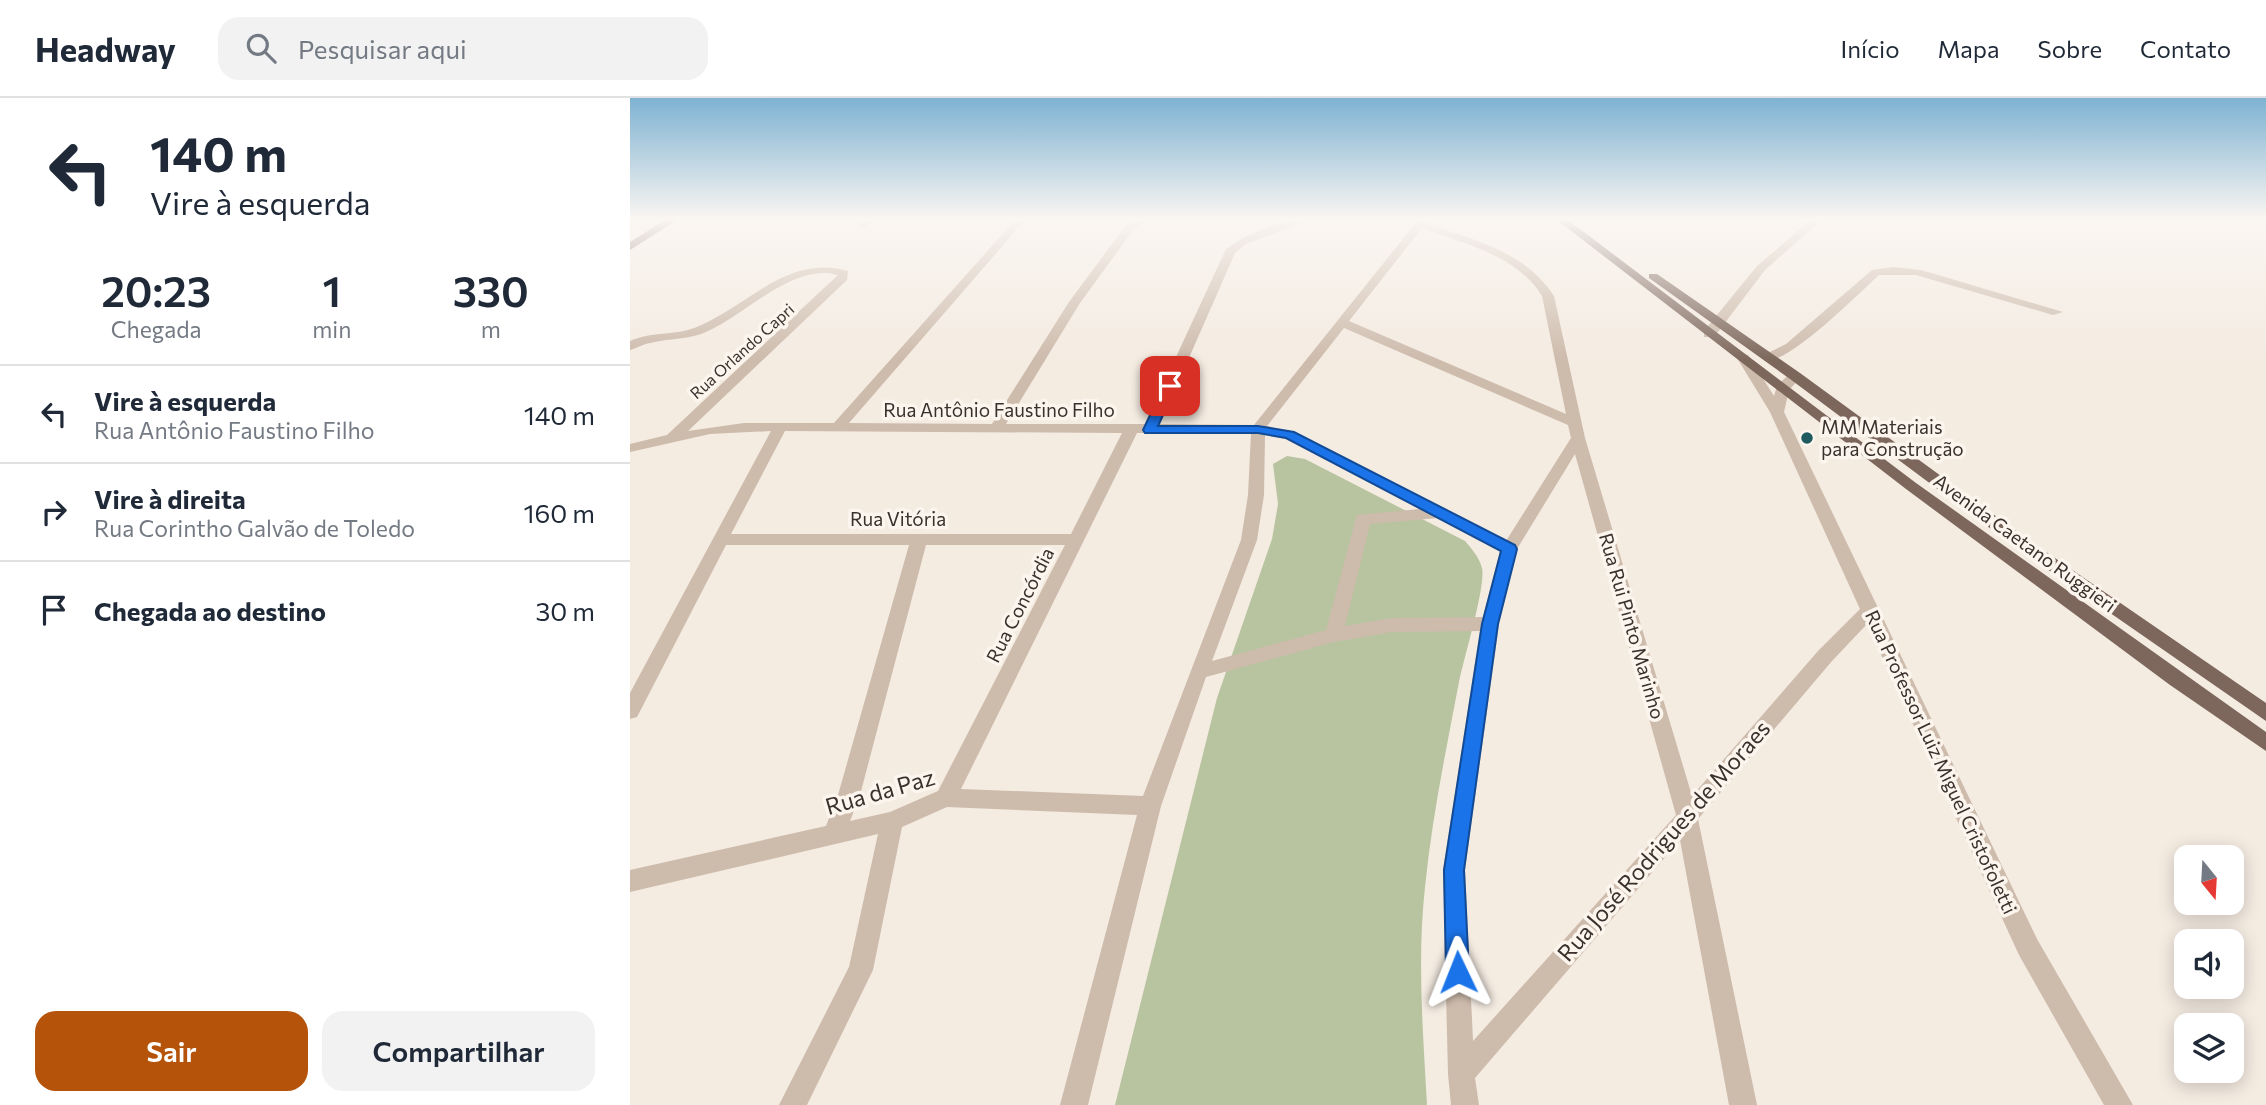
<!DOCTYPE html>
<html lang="pt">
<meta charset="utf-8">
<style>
:root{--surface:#fff;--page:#f2f2f3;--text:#1f2937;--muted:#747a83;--line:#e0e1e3;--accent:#b45309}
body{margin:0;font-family:Commissioner,sans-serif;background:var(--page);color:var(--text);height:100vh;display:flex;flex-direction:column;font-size:26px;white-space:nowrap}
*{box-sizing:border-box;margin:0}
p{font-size:23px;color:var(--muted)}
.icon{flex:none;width:38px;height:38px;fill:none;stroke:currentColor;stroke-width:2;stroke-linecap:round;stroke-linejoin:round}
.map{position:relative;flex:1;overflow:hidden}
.panel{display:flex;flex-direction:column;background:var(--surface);width:630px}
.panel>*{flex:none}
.hud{background:#fff;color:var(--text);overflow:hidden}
.needle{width:46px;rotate:162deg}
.fabs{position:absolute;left:1544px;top:747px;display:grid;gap:14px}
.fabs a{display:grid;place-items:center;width:70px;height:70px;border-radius:14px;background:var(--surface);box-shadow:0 4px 18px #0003;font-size:35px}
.pin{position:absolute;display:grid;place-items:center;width:60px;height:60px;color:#fff;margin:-30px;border-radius:14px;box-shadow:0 4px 10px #0006}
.me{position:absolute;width:77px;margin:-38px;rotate:358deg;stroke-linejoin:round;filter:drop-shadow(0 0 5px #0008)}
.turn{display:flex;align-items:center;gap:24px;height:147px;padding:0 35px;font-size:32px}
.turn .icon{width:91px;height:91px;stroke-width:2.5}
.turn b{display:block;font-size:49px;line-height:60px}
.eta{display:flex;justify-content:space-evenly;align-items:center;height:119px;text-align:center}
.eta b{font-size:42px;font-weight:600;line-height:49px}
.primary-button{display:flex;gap:14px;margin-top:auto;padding:14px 35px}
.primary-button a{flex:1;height:80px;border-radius:21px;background:var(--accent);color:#fff;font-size:28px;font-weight:600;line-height:80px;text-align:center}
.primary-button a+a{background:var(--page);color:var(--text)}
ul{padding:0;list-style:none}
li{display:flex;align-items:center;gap:21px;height:98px;padding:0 35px;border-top:2px solid var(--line)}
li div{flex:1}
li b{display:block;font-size:26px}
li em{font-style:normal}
header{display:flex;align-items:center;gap:42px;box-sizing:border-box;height:98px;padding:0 35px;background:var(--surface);border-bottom:2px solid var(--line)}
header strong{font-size:33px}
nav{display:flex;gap:38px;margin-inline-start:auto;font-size:24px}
.search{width:490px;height:63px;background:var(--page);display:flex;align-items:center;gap:18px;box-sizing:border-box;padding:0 24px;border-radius:21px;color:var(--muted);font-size:26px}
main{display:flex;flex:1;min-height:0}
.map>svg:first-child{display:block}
.green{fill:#b8c4a0}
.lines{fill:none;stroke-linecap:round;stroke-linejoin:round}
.minor{fill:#cdbbac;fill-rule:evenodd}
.major{fill:#7d675c;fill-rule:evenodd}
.route{fill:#1a73e8;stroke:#114b97;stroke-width:2}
.poi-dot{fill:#1f5a5e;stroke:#fbf5ee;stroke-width:2.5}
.labels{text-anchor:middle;stroke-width:7;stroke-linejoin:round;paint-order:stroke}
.far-street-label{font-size:16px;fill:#3b302b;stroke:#fbf5ee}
.street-label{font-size:19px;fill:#3b302b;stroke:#fbf5ee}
.poi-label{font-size:19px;fill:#3b302b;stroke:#fbf5ee;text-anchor:start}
.near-street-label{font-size:23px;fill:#3b302b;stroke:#fbf5ee}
</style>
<header>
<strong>Headway</strong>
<div class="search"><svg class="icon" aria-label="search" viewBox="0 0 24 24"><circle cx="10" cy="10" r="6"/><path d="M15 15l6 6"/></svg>Pesquisar aqui</div>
<nav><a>Início</a><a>Mapa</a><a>Sobre</a><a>Contato</a></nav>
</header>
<main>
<section class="panel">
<div class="hud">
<div class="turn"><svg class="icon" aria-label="left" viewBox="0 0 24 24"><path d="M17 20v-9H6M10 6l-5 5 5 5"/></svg><div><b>140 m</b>Vire à esquerda</div></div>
</div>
<div class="eta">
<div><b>20:23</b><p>Chegada</p></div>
<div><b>1</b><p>min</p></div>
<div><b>330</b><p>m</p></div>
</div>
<ul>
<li><svg class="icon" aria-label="left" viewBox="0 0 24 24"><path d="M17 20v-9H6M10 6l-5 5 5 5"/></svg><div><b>Vire à esquerda</b><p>Rua Antônio Faustino Filho</p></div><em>140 m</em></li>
<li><svg class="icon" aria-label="right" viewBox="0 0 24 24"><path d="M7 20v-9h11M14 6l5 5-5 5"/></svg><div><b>Vire à direita</b><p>Rua Corintho Galvão de Toledo</p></div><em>160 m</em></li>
<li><svg class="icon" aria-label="arrive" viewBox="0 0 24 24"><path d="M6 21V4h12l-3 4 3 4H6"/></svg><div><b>Chegada ao destino</b></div><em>30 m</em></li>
</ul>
<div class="primary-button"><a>Sair</a><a>Compartilhar</a></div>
</section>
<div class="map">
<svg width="1636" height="1007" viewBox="0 0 1636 1007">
<rect width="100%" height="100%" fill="#f4ebe1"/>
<path class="green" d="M 657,358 L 675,361 L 835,443 C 842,451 849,459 852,470 C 856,488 834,559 829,584 C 816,652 802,720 795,789 C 787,862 793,934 797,1007 L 485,1007 L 587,600 L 642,441 L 648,406 L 643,366 Z"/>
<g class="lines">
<g class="minor">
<path d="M 233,122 L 244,122 L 233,131 L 228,128 Z"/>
<path d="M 385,122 L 395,122 L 219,325 L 362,326 L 439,204 L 496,127 L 506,122 L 518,122 L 504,131 L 450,205 L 376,326 L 515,326 L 596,151 C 617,135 653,121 679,122 L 616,146 L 605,155 L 530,326 L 624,327 L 788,122 L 798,122 L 796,125 C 843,142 895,153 924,198 L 955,340 L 1062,698 L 1188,553 L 1230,511 L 1140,314 L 1107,260 L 1113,256 L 1118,257 L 1144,298 L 1147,288 L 1160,275 L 1170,275 L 1172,278 L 1159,292 L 1154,314 L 1407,841 L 1503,1007 L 1474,1007 L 1389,857 L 1237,526 L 1202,563 L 1068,721 L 1127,1007 L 1099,1007 L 1050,742 L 845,980 L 849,1007 L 821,1007 L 818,976 L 813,772 L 850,533 L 762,534 L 704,544 L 576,579 L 531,708 L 458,1007 L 430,1007 L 507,717 L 317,709 L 272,729 L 243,872 L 177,1007 L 149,1007 L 219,869 L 248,736 L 0,794 L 0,772 L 196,728 L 208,697 L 279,447 L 96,447 L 7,619 L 0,621 L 0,595 L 141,333 L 80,336 L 0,354 L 0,346 L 37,337 L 208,177 C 164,164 116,216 78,233 C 60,242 39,240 20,245 C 13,246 7,250 0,252 L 0,243 C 22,233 48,238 69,228 C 120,206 158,156 218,173 L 217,182 L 58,333 L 114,325 L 204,325 ZM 792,130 C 834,146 887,157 912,198 L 936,316 L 719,223 ZM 714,230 L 938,327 L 941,340 L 876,443 L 665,334 L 637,328 ZM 155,333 L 492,335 L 441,436 L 101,436 ZM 507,335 L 621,335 L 618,397 L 611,442 L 513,698 L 331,691 ZM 635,337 L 656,341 L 790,411 L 727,417 L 696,532 L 582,563 L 627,442 L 634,397 ZM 945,356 L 1046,717 L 843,943 L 835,772 L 869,526 L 887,451 ZM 808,420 L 870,453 L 853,519 L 762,520 L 715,528 L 740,426 ZM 296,447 L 435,447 L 308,693 L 260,714 L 220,723 L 230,697 Z"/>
<path d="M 1181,122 L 1192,122 L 1135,172 L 1088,234 L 1082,239 L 1074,239 L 1074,233 L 1127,168 Z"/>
<path d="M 1263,169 L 1291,172 L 1433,214 L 1423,217 L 1286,177 L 1249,177 C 1229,195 1158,267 1134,263 L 1134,257 L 1156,246 L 1242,172 Z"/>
</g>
<g class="major">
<path d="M 35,122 L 47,122 L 0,152 L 0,144 Z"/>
<path d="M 927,122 L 938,122 L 1286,385 L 1636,634 L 1636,653 L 1540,587 L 1276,391 Z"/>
<path d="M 1019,176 L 1027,176 L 1170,275 L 1400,443 L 1636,605 L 1636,623 L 1388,451 L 1160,281 L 1019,180 Z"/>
</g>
</g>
<linearGradient id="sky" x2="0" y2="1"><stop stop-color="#7eb2d2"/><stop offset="0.46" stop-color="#faf6f2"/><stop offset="1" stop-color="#faf6f2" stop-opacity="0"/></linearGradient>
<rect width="1636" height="263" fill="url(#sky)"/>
<path class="route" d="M 540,284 L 546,288 L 528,328 L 628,328 L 664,334 L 885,447 L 887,451 L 868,526 L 834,772 L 839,874 L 835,881 L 828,885 L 820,881 L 816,874 L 814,772 L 852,526 L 871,453 L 656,340 L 628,335 L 515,335 L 513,332 L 534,288 Z"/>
<circle class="poi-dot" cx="1177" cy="340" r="7"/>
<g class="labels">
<g class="far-street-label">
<text transform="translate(112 253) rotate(-42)" y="6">Rua Orlando Capri</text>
</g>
<g class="street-label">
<text x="369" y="319">Rua Antônio Faustino Filho</text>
<text x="268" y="428">Rua Vitória</text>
<text transform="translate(1395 445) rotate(36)" y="7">Avenida Caetano Ruggieri</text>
<text transform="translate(390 507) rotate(-63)" y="7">Rua Concórdia</text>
<text transform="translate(1002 528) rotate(74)" y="7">Rua Rui Pinto Marinho</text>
<text transform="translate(1311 664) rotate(65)" y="7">Rua Professor Luiz Miguel Cristofoletti</text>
</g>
<g class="poi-label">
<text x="1191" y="336">MM Materiais<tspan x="1191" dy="22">para Construção</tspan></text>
</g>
<g class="near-street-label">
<text transform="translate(250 694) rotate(-16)" y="8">Rua da Paz</text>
<text transform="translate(1034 743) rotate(-49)" y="8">Rua José Rodrigues de Moraes</text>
</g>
</g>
</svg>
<div class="fabs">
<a><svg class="needle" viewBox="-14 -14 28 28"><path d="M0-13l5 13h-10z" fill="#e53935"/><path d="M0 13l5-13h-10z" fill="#747a83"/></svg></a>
<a><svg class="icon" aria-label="sound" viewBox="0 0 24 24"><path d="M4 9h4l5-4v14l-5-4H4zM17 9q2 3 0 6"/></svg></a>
<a><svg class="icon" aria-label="layers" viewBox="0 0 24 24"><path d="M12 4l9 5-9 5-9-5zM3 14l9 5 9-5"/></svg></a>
</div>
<div class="pin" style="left:540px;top:288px;background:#d93025"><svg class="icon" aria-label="arrive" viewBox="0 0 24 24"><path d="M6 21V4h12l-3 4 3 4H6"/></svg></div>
<svg class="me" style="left:828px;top:874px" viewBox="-20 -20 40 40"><path d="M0-17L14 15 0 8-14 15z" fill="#1a73e8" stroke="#fff" stroke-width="4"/></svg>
</div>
</main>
